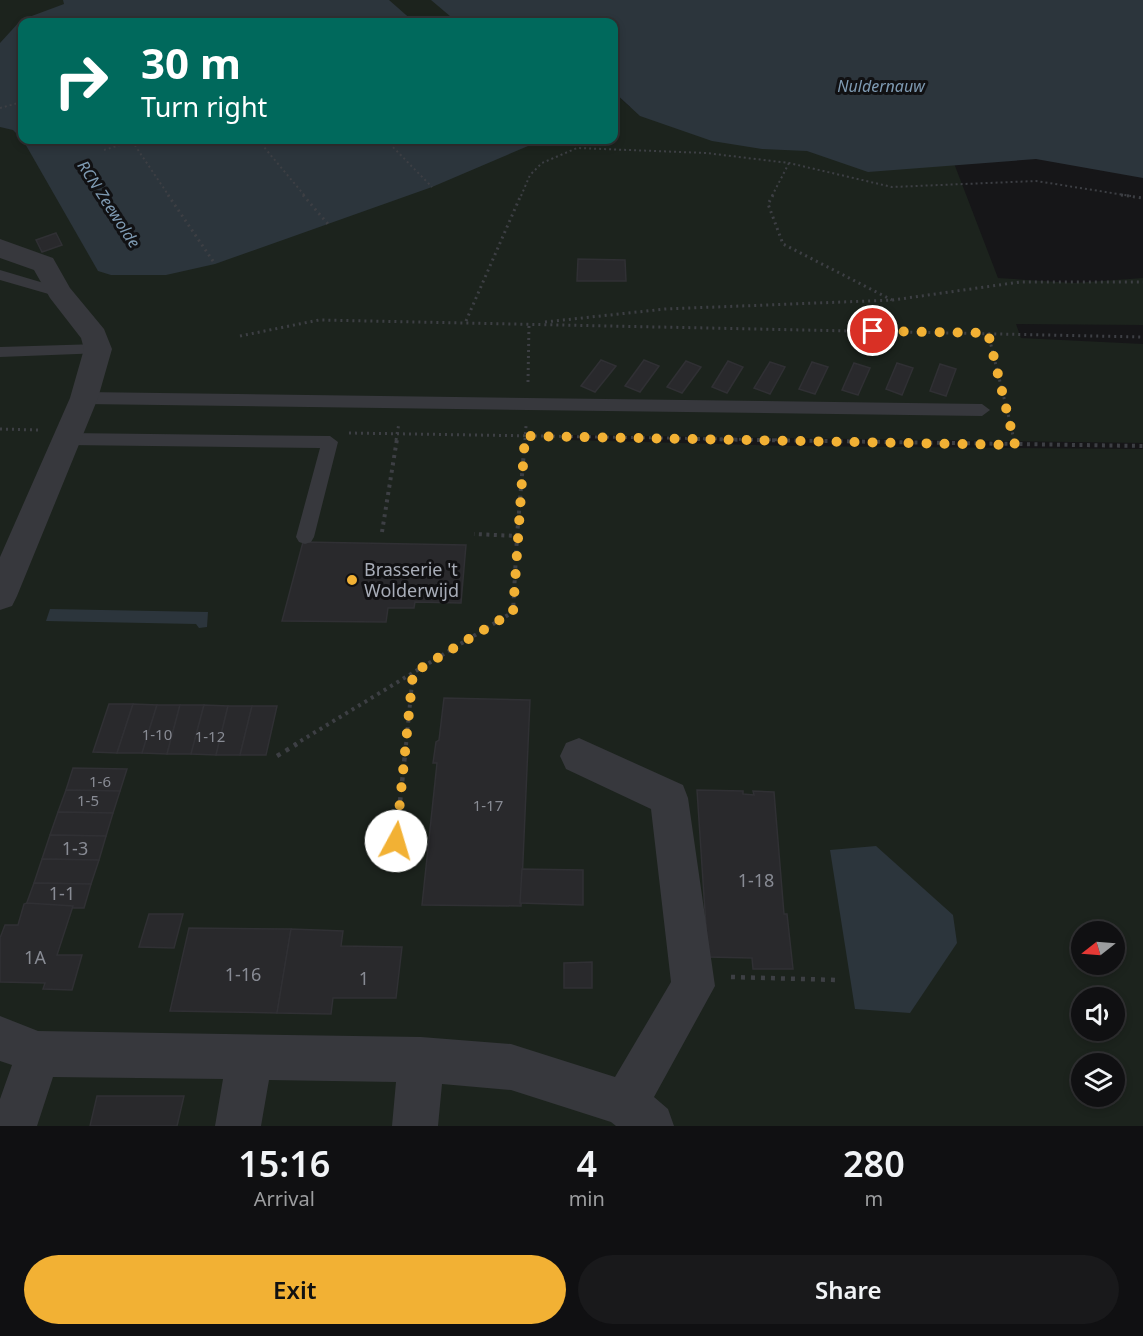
<!DOCTYPE html>
<style>
:root{--surface:#101012;--page:#19191b;--text:#f1f3f6;--muted:#9c9d9f;--line:#303032;--accent:#f2b134}
body{margin:0;font-family:"Noto Sans",sans-serif;background:var(--page);color:var(--text);height:100vh;display:flex;flex-direction:column;font-size:22px;white-space:nowrap}
*{box-sizing:border-box;margin:0}
p{font-size:20px;color:var(--muted)}
.icon{flex:none;width:33px;height:33px;fill:none;stroke:currentColor;stroke-width:2;stroke-linecap:round;stroke-linejoin:round}
.map{position:relative;height:1126px;overflow:hidden}
.drawer{display:flex;flex-direction:column;background:var(--surface);flex:1}
.drawer>*{flex:none}
.hud{position:absolute;left:18px;top:18px;width:600px;height:126px;border-radius:12px;box-shadow:0 3px 9px #0003,0 0 0 2px var(--line);background:#00695c;color:#fff;overflow:hidden}
.needle{width:39px;rotate:253deg}
.buttons{position:absolute;left:1071px;top:921px;display:grid;gap:12px}
.buttons a{display:grid;place-items:center;width:54px;height:54px;border-radius:50%;background:var(--surface);box-shadow:0 3px 9px #0003,0 0 0 2px var(--line);font-size:30px}
.pin{position:absolute;display:grid;place-items:center;width:51px;height:51px;color:#fff;margin:-26px;border:3px solid #fff;border-radius:50%;box-shadow:0 2px 6px #0007}
.me{position:absolute;width:66px;margin:-33px;rotate:6deg;stroke-linejoin:round;filter:drop-shadow(0 0 4px #0008)}
.turn{display:flex;align-items:center;gap:21px;height:126px;padding:0 24px;font-size:27px}
.turn .icon{width:78px;height:78px;stroke-width:2.5}
.turn b{display:block;font-size:42px;line-height:51px}
.eta{display:flex;justify-content:space-evenly;align-items:center;height:102px;text-align:center}
.eta b{font-size:36px;font-weight:600;line-height:42px}
.button{display:flex;gap:12px;margin-top:auto;padding:12px 24px}
.button a{flex:1;height:69px;border-radius:36px;background:var(--accent);color:#111;font-size:24px;font-weight:600;line-height:69px;text-align:center}
.button a+a{background:var(--page);color:var(--text)}
.map>svg:first-child{display:block}
.green{fill:#1c231d;fill-rule:evenodd}
.water{fill:#2c353c}
.building{fill:#29292c;stroke:#303034;stroke-width:1.5}
.lines{fill:none;stroke-linecap:round;stroke-linejoin:round}
.path-far3{stroke:#3d3f44;stroke-width:2;stroke-dasharray:2 3;stroke-linecap:butt}
.path-far2{stroke:#3d3f44;stroke-width:3;stroke-dasharray:2 4;stroke-linecap:butt}
.path-far1{stroke:#3d3f44;stroke-width:4;stroke-dasharray:3 4.5;stroke-linecap:butt}
.path{stroke:#3d3f44;stroke-width:4.5;stroke-dasharray:4 6;stroke-linecap:butt}
.service{fill:#37383d;fill-rule:evenodd}
.minor{fill:#37383d;fill-rule:evenodd}
.route{stroke:#f2b134;stroke-width:10;stroke-dasharray:0 18}
.poi-dot{fill:#f2b134;stroke:#111113;stroke-width:2}
.labels{text-anchor:middle;stroke-width:6;stroke-linejoin:round;paint-order:stroke}
.number-label{font-size:15px;fill:#888b94}
.far-water-label{font-size:16px;font-style:italic;fill:#7f9bb3;stroke:#111113}
.poi-label{font-size:18px;fill:#a8adb8;stroke:#111113;text-anchor:start}
.near-number-label{font-size:18px;fill:#888b94}
</style>
<div class="map">
<svg width="1143" height="1126" viewBox="0 0 1143 1126">
<rect width="100%" height="100%" fill="#161618"/>
<path class="green" d="M 0,0 L 449,0 L 474,22 L 22,22 L 22,140 L 614,140 L 614,92 L 630,107 L 947,145 L 998,278 L 1074,283 L 1143,278 L 1143,325 L 1016,324 L 1021,338 L 1143,344 L 1143,443 L 572,435 L 571,440 L 794,446 L 1143,449 L 1143,1126 L 0,1126 ZM 1082,932 L 1114,932 L 1114,964 L 1082,964 ZM 1082,998 L 1114,998 L 1114,1030 L 1082,1030 ZM 1082,1064 L 1114,1064 L 1114,1096 L 1082,1096 Z"/>
<g class="water">
<path d="M 63,0 L 389,0 L 414,22 L 22,22 L 22,139 L 13,130 L 0,127 L 0,43 L 21,20 L 64,4 Z"/>
<path d="M 431,0 L 1143,0 L 1143,178 L 1036,159 L 868,172 L 807,151 L 762,149 L 712,141 L 640,116 L 614,92 L 614,22 L 457,22 Z"/>
<path d="M 23,140 L 530,140 L 528,146 L 432,187 L 215,264 L 166,275 L 111,275 L 98,271 Z"/>
<path d="M 50,609 L 208,612 L 207,627 L 199,628 L 196,624 L 46,621 Z"/>
<path d="M 876,846 L 953,915 L 957,943 L 910,1013 L 855,1009 L 830,850 Z"/>
</g>
<g class="building">
<path d="M 56,233 L 62,245 L 42,252 L 36,240 Z"/>
<path d="M 578,259 L 625,260 L 626,281 L 577,281 Z"/>
<path d="M 601,360 L 616,366 L 595,392 L 581,386 Z"/>
<path d="M 644,360 L 659,366 L 640,392 L 625,386 Z"/>
<path d="M 686,361 L 701,367 L 682,393 L 667,387 Z"/>
<path d="M 728,361 L 743,367 L 727,393 L 712,387 Z"/>
<path d="M 770,362 L 785,367 L 770,394 L 754,388 Z"/>
<path d="M 812,362 L 828,367 L 815,394 L 799,389 Z"/>
<path d="M 854,363 L 870,368 L 858,395 L 842,390 Z"/>
<path d="M 897,363 L 913,368 L 902,395 L 886,389 Z"/>
<path d="M 940,364 L 956,369 L 946,396 L 930,391 Z"/>
<path d="M 303,542 L 466,545 L 461,603 L 415,602 L 414,608 L 388,608 L 386,622 L 282,621 Z"/>
<path d="M 444,698 L 530,700 L 521,906 L 422,905 L 437,763 L 433,763 L 436,742 L 439,740 Z"/>
<path d="M 109,704 L 133,704 L 117,753 L 93,752 Z"/>
<path d="M 133,704 L 157,705 L 142,753 L 117,753 Z"/>
<path d="M 157,705 L 180,705 L 167,754 L 142,753 Z"/>
<path d="M 180,705 L 204,705 L 191,754 L 167,754 Z"/>
<path d="M 204,705 L 228,706 L 216,755 L 191,754 Z"/>
<path d="M 228,706 L 252,706 L 240,755 L 216,755 Z"/>
<path d="M 252,706 L 277,706 L 266,755 L 240,755 Z"/>
<path d="M 73,768 L 127,769 L 120,791 L 66,790 Z"/>
<path d="M 66,790 L 120,791 L 113,813 L 58,812 Z"/>
<path d="M 697,790 L 743,791 L 743,794 L 754,795 L 753,791 L 774,792 L 784,914 L 787,914 L 793,969 L 753,969 L 752,958 L 708,957 Z"/>
<path d="M 58,812 L 113,813 L 106,836 L 50,835 Z"/>
<path d="M 50,835 L 106,836 L 99,860 L 42,859 Z"/>
<path d="M 42,859 L 99,860 L 91,884 L 34,883 Z"/>
<path d="M 522,869 L 583,870 L 583,905 L 520,903 Z"/>
<path d="M 34,883 L 91,884 L 84,908 L 72,908 L 26,905 Z"/>
<path d="M 27,903 L 73,906 L 57,955 L 82,955 L 72,990 L 43,989 L 45,983 L 0,982 L 0,938 L 5,925 L 18,925 L 24,904 Z"/>
<path d="M 149,914 L 183,914 L 174,948 L 139,947 Z"/>
<path d="M 189,928 L 291,929 L 277,1013 L 170,1011 Z"/>
<path d="M 291,929 L 343,931 L 341,946 L 402,947 L 396,998 L 333,998 L 331,1014 L 277,1013 Z"/>
<path d="M 592,962 L 592,988 L 564,988 L 564,963 Z"/>
<path d="M 97,1096 L 184,1096 L 177,1126 L 90,1126 Z"/>
</g>
<g class="lines">
<g class="path-far3">
<path d="M 0,108 L 22,102"/>
<path d="M 258,140 L 305,196"/>
<path d="M 386,140 L 432,187"/>
<path d="M 132,141 L 169,196"/>
<path d="M 104,150 L 136,140"/>
<path d="M 521,196 L 530,175 L 542,163 L 577,148 L 706,153 L 789,163 L 892,187 L 1036,181 L 1131,196"/>
<path d="M 772,196 L 789,163"/>
</g>
<g class="path-far2">
<path d="M 168,195 L 215,264"/>
<path d="M 303,195 L 328,224"/>
<path d="M 773,195 L 768,204 L 783,244 L 892,300"/>
<path d="M 1121,195 L 1143,198"/>
<path d="M 466,321 L 521,195"/>
<path d="M 545,322 L 665,309 L 893,300 L 1020,282 L 1143,282"/>
<path d="M 988,333 L 1005,402"/>
<path d="M 240,336 L 319,320 L 1143,337"/>
<path d="M 528,382 L 529,324"/>
<path d="M 1007,409 L 1014,440"/>
<path d="M 0,429 L 38,430"/>
<path d="M 349,433 L 788,440"/>
<path d="M 396,440 L 399,423"/>
<path d="M 525,440 L 526,426"/>
</g>
<g class="path-far1">
<path d="M 697,439 L 1143,446"/>
<path d="M 1014,439 L 1015,445"/>
<path d="M 382,532 L 397,439"/>
<path d="M 517,536 L 525,439"/>
<path d="M 294,745 L 513,612 L 517,536 L 474,534"/>
<path d="M 406,745 L 413,673"/>
</g>
<g class="path">
<path d="M 277,756 L 297,744"/>
<path d="M 396,841 L 406,744"/>
<path d="M 731,977 L 838,980"/>
</g>
<g class="service">
<path d="M 0,270 L 64,289 L 66,292 L 59,297 L 0,280 Z"/>
<path d="M 98,344 L 103,345 L 106,349 L 103,353 L 0,357 L 0,347 Z"/>
<path d="M 84,392 L 982,404 L 990,410 L 982,416 L 84,404 L 76,398 Z"/>
<path d="M 68,433 L 330,436 L 338,442 L 314,537 L 311,542 L 305,544 L 299,542 L 296,537 L 320,448 L 68,445 L 60,439 Z"/>
</g>
<g class="minor">
<path d="M 0,239 L 53,258 L 70,288 L 104,329 L 112,349 L 98,398 L 17,596 L 12,606 L 0,610 L 0,557 L 70,398 L 84,349 L 81,338 L 50,298 L 34,270 L 0,258 Z"/>
<path d="M 579,738 L 683,785 L 688,798 L 715,986 L 654,1097 L 668,1109 L 674,1126 L 616,1126 L 611,1122 L 511,1090 L 442,1084 L 438,1126 L 392,1126 L 396,1082 L 269,1080 L 261,1126 L 215,1126 L 223,1079 L 53,1077 L 37,1126 L 0,1126 L 0,1099 L 12,1065 L 0,1061 L 0,1016 L 38,1031 L 421,1037 L 511,1044 L 615,1077 L 671,982 L 651,809 L 566,769 L 560,756 L 566,743 Z"/>
</g>
</g>
<g class="lines">
<path class="route" d="M 396,841 L 413,673 L 513,612 L 525,436 L 1015,445 L 988,333 L 873,331"/>
</g>
<circle class="poi-dot" cx="352" cy="580" r="6"/>
<g class="labels">
<g class="number-label">
<text x="157" y="740">1-10</text>
<text x="210" y="742">1-12</text>
<text x="100" y="787">1-6</text>
<text x="88" y="806">1-5</text>
<text x="488" y="811">1-17</text>
</g>
<g class="far-water-label">
<text x="881" y="92">Nuldernauw</text>
<text transform="translate(109 204) rotate(57)" y="6">RCN Zeewolde</text>
</g>
<g class="poi-label">
<text x="364" y="576">Brasserie 't<tspan x="364" dy="21">Wolderwijd</tspan></text>
</g>
<g class="near-number-label">
<text x="75" y="855">1-3</text>
<text x="756" y="887">1-18</text>
<text x="62" y="900">1-1</text>
<text x="35" y="964">1A</text>
<text x="243" y="981">1-16</text>
<text x="364" y="985">1</text>
</g>
</g>
</svg>
<div class="buttons">
<a><svg class="needle" viewBox="-14 -14 28 28"><path d="M0-13l5 13h-10z" fill="#e53935"/><path d="M0 13l5-13h-10z" fill="#9c9d9f"/></svg></a>
<a><svg class="icon" aria-label="sound" viewBox="0 0 24 24"><path d="M4 9h4l5-4v14l-5-4H4zM17 9q2 3 0 6"/></svg></a>
<a><svg class="icon" aria-label="layers" viewBox="0 0 24 24"><path d="M12 4l9 5-9 5-9-5zM3 14l9 5 9-5"/></svg></a>
</div>
<div class="pin" style="left:873px;top:331px;background:#d93025"><svg class="icon" aria-label="arrive" viewBox="0 0 24 24"><path d="M6 21V4h12l-3 4 3 4H6"/></svg></div>
<svg class="me" style="left:396px;top:841px" viewBox="-20 -20 40 40"><circle r="19" fill="#fff"/><path d="M0-13L10 11 0 6-10 11z" fill="#f2b134"/></svg>
<div class="hud">
<div class="turn"><svg class="icon" aria-label="right" viewBox="0 0 24 24"><path d="M7 20v-9h11M14 6l5 5-5 5"/></svg><div><b>30 m</b>Turn right</div></div>
</div>
</div>
<section class="drawer">
<div class="eta">
<div><b>15:16</b><p>Arrival</p></div>
<div><b>4</b><p>min</p></div>
<div><b>280</b><p>m</p></div>
</div>
<div class="button"><a>Exit</a><a>Share</a></div>
</section>
